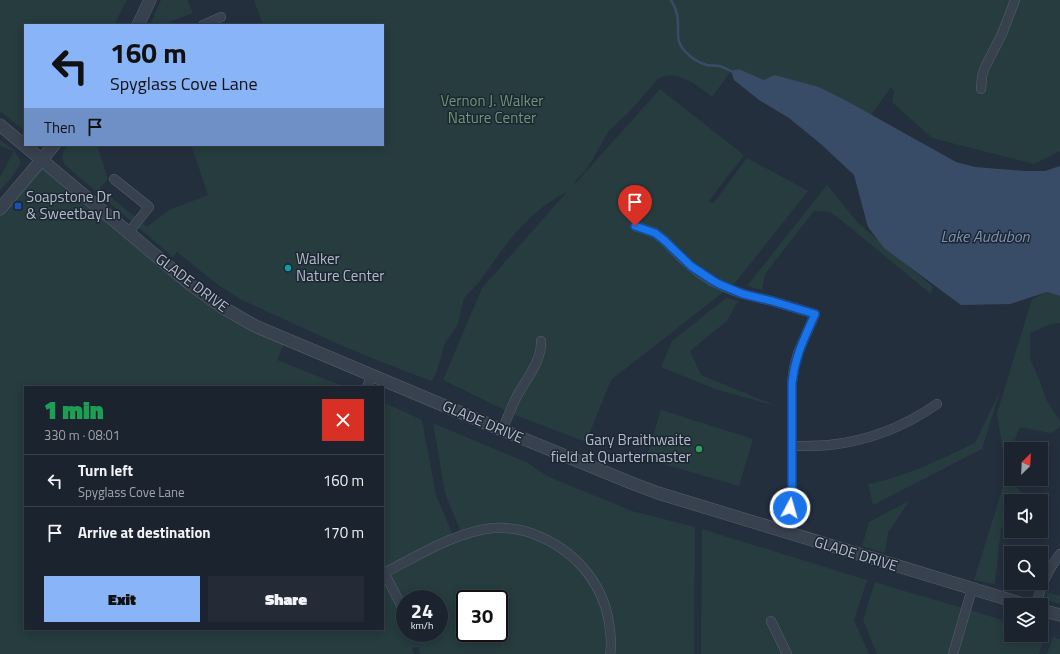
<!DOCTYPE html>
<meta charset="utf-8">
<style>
:root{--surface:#1b232e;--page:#242b36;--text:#f1f3f6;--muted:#a0a4aa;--line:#39404a;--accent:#8ab4f8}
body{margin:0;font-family:"Titillium Web",sans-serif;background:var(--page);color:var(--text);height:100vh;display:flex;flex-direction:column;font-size:15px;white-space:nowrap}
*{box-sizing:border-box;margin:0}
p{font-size:13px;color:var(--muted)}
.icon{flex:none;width:22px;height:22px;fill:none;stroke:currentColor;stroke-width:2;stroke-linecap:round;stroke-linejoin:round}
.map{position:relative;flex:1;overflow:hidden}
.side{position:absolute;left:24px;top:386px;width:360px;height:244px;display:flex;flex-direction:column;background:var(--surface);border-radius:0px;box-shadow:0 2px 10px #0003,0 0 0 1px var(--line)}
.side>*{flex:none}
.guide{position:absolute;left:24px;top:24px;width:360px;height:122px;border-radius:0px;box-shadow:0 2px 10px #0003,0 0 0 1px var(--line);background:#8ab4f8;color:#111;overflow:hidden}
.needle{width:26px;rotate:24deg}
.buttons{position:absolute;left:1004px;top:442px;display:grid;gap:8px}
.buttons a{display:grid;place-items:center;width:44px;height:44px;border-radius:0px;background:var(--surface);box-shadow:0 2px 10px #0003,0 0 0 1px var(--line);font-size:20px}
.speed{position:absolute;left:396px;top:590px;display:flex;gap:8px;font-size:20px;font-weight:700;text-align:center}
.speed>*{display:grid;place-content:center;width:52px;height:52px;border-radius:50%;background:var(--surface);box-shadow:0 2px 10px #0003,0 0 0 1px var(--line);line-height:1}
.speed small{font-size:10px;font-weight:400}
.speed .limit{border:2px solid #111;border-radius:6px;background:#fff;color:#111}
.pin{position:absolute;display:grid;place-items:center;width:34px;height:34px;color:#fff;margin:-41px -17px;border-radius:50% 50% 50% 0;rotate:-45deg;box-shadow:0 0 4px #0007}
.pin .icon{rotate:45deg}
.me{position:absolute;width:44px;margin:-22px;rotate:6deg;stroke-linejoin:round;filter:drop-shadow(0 0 3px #0008)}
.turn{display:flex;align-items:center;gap:14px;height:84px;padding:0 20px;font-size:18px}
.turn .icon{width:52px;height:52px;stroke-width:2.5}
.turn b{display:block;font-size:28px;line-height:34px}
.then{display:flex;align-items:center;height:38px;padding:0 20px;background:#0003;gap:8px;font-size:15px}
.round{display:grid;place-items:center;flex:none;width:42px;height:42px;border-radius:0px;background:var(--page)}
.summary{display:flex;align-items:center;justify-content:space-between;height:68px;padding:0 20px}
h1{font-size:24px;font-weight:800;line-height:30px;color:#1e9e55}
.action{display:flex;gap:8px;margin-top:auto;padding:8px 20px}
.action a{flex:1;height:46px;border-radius:0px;background:var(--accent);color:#111;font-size:16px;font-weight:800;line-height:46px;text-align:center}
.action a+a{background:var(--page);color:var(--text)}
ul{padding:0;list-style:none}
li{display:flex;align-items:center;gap:12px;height:52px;padding:0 20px;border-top:1px solid var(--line)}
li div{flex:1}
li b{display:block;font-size:15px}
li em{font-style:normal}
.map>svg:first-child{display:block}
.green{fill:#263c3f;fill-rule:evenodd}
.water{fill:#394c67}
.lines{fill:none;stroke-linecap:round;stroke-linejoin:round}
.stream{stroke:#394c67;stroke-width:2.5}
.minor-casing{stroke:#565f6c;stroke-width:10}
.tertiary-casing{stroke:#565f6c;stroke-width:13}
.minor{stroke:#38414e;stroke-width:9}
.tertiary{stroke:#38414e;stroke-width:12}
.route-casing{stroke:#114b97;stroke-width:10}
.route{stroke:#1a73e8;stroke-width:7}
.transit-dot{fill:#1a4fb4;stroke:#1d2633;stroke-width:1.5}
.culture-dot{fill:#0f9aa8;stroke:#1d2633;stroke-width:1.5}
.leisure-dot{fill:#2e9e5b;stroke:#1d2633;stroke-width:1.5}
.labels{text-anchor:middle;stroke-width:3;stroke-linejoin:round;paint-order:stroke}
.park-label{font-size:15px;fill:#6b9a76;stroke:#1d2633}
.poi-label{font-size:15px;fill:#b4bcc9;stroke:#1d2633;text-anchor:start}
.street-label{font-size:15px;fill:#b4bcc9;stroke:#1d2633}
.water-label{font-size:16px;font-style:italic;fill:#7c92b1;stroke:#1d2633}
</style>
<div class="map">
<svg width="1060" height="654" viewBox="0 0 1060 654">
<rect width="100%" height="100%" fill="#242f3e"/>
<g class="green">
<path d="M 0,0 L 127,0 L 114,25 L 25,25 L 25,131 L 0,111 Z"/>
<path d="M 161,0 L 187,0 L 193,13 L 169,22 L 167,25 L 150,25 Z"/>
<path d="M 254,0 L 1060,0 L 1060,151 L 1034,164 L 932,138 L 892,102 L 894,91 L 891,87 L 871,115 L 845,100 L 819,87 L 764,80 L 739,69 L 731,71 L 712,97 C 698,86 675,67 657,80 L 630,111 L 608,132 L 590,164 L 585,171 L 577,179 L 574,185 L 660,89 L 744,155 L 709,201 L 713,204 L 747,158 L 808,191 L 735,283 L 611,380 L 586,442 L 515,415 L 443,380 L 482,288 L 567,192 C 528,211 506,244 482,278 C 477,286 468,291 464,299 C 461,307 461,315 458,323 C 455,332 447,337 444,346 C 440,358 439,370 432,381 L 407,372 L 347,348 L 242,300 L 218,285 L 177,252 L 173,257 L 65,165 L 62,158 L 64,150 L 69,145 L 97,145 L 108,179 L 100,188 L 147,227 L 169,210 L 208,195 L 191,145 L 383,145 L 383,25 L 263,25 Z"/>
<path d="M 0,140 L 14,150 L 20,160 L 20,165 L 9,181 L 0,190 L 0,177 L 14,151 L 0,146 Z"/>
<path d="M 42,160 L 191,285 L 286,339 L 277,360 L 345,387 L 25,387 L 25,629 L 383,629 L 383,402 L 422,420 L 436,495 L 454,538 L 462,535 L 445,493 L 433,423 L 528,463 L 547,476 L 632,511 L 695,527 L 694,654 L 420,654 L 419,647 L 412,648 L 414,654 L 0,654 L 0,209 ZM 405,599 L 439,599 L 439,633 L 405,633 ZM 465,599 L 499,599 L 499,633 L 465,633 Z"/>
<path d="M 827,185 L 858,223 L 933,287 L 931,294 L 841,220 L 830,212 L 814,211 L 765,274 L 762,290 L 747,286 Z"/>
<path d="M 1047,292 L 1060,296 L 1060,323 L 1051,324 L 1030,333 L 1030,359 L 1040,382 L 1047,401 L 1060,421 L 1060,427 L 1051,433 L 1020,427 L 1005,465 L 997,413 L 1032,299 Z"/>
<path d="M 726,298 L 738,301 L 727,321 L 690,351 L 701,375 L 777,406 L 715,389 L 661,367 L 672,341 Z"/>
<path d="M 1000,391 L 982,449 L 873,505 L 868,484 C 905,477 941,459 975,443 Z"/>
<path d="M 661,410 L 753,439 L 739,486 L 646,459 Z"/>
<path d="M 1006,477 L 1030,501 L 1011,501 L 1011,519 L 1001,528 L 995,584 L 974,580 Z"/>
<path d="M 909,501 L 888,533 L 885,553 L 862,546 L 869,522 Z"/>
<path d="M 702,529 L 867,580 L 854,621 L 869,654 L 701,654 Z"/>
<path d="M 875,582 C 920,596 966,608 1011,623 L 1011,635 L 1041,635 L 1041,633 L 1045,634 L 1039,654 L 877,654 L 863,620 Z"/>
<path d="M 1047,592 L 1060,596 L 1060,604 L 1049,601 L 1047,598 Z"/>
<path d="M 1053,636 L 1060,639 L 1060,654 L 1047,654 Z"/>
</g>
<path class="water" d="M 739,69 L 764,80 L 774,75 L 819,87 L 845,100 L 956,162 L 975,167 L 1024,171 L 1045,171 L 1060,166 L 1060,296 L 1047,292 L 1010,304 L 961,305 L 884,248 L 868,227 L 854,175 L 822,145 L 789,118 L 759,100 L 734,80 L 731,71 Z"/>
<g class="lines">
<path class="stream" d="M 671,0 C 679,13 678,21 678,36 C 678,49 695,62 707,65 C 711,66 715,65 719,66 C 723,67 727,69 731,71"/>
<g class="minor-casing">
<g id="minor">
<path d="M 203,25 L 221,17"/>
<path d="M 981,89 L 982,76 L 985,67 L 1002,34 L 1015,0"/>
<path d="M 114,179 L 149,207 L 129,232"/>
<path d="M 635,226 L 655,233 L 664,240 L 685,261 L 698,272 L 712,281 L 727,288 L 743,294 L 772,301 L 815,314 L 798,353 L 794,368 L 792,383 L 792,491 L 790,508 L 784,532"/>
<path d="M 367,387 L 372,375"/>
<path d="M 502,430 C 507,419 511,408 516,398 C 525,380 542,362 541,341"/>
<path d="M 792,446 C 804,446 816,446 829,445 C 868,441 904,427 937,404"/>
<path d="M 383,570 L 405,613"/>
<path d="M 384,573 C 418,556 455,532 493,528 C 510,527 526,530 541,537 C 579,554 606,588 610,630 C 611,638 612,646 610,654"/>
<path d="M 1036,605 C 1042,584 1047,571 1060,554"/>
<path d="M 771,621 L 787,654"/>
<path d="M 953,654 L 972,589"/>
</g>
</g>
<g class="tertiary-casing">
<g id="tertiary">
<path d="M 138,25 L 150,0"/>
<path d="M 0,125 L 191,285 L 222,307 L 255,326 L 502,430 L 634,484 L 658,493 L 1026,605"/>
<path d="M 0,209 L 54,145"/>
<path d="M 1041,610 L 1060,615"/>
</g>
</g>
<use href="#minor" class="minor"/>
<use href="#tertiary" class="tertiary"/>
</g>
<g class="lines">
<g class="route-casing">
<path id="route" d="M 635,226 L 655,233 L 664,240 L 691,266 L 712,280 L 719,284 L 743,294 L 772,301 L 815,314 C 804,339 795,356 792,383 L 792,491 L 790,508"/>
</g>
<use href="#route" class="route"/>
</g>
<rect class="transit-dot" x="14" y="202" width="8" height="8" rx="2"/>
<circle class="culture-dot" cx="288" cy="268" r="4"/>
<circle class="leisure-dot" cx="699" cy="449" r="4"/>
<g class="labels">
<g class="park-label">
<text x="492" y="106">Vernon J. Walker<tspan x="492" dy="17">Nature Center</tspan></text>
</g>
<g class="poi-label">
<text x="26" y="202">Soapstone Dr<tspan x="26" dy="17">&amp; Sweetbay Ln</tspan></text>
<text x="296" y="264">Walker<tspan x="296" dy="17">Nature Center</tspan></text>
<text x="691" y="445" text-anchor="end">Gary Braithwaite<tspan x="691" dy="17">field at Quartermaster</tspan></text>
</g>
<g class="street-label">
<text transform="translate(192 283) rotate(37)" y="5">GLADE DRIVE</text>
<text transform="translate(483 422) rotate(23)" y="5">GLADE DRIVE</text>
<text transform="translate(856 554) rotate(17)" y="5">GLADE DRIVE</text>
</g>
<g class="water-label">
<text x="985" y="242">Lake Audubon</text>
</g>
</g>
</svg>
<div class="buttons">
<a><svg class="needle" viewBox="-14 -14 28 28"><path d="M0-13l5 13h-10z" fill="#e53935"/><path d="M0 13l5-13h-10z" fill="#a0a4aa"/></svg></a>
<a><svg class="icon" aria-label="sound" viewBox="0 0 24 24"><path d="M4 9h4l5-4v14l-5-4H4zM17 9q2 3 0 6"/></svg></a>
<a><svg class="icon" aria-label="search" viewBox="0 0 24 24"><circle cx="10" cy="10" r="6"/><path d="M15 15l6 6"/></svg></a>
<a><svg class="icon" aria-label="layers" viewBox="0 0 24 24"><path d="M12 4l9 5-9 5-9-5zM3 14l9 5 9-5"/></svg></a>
</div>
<div class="speed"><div>24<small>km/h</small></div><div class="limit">30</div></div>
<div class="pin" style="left:635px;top:226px;background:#d93025"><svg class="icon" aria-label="arrive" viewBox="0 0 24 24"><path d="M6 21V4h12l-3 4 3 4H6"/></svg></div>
<svg class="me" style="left:790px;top:508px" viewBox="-20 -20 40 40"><circle r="17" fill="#1a73e8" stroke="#fff" stroke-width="3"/><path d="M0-11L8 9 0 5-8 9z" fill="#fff"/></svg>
<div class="guide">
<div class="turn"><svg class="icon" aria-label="left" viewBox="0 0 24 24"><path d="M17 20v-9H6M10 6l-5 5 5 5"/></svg><div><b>160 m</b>Spyglass Cove Lane</div></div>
<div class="then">Then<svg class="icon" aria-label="arrive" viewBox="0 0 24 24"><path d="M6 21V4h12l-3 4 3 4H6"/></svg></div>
</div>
<section class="side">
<div class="summary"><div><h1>1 min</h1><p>330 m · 08:01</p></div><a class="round" style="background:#d93025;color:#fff"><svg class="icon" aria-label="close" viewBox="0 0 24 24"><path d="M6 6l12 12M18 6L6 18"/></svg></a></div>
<ul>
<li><svg class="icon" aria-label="left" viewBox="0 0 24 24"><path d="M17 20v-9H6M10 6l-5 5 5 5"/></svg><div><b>Turn left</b><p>Spyglass Cove Lane</p></div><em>160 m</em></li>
<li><svg class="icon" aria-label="arrive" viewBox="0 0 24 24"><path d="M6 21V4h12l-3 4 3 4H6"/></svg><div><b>Arrive at destination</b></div><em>170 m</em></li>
</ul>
<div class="action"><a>Exit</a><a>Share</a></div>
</section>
</div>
